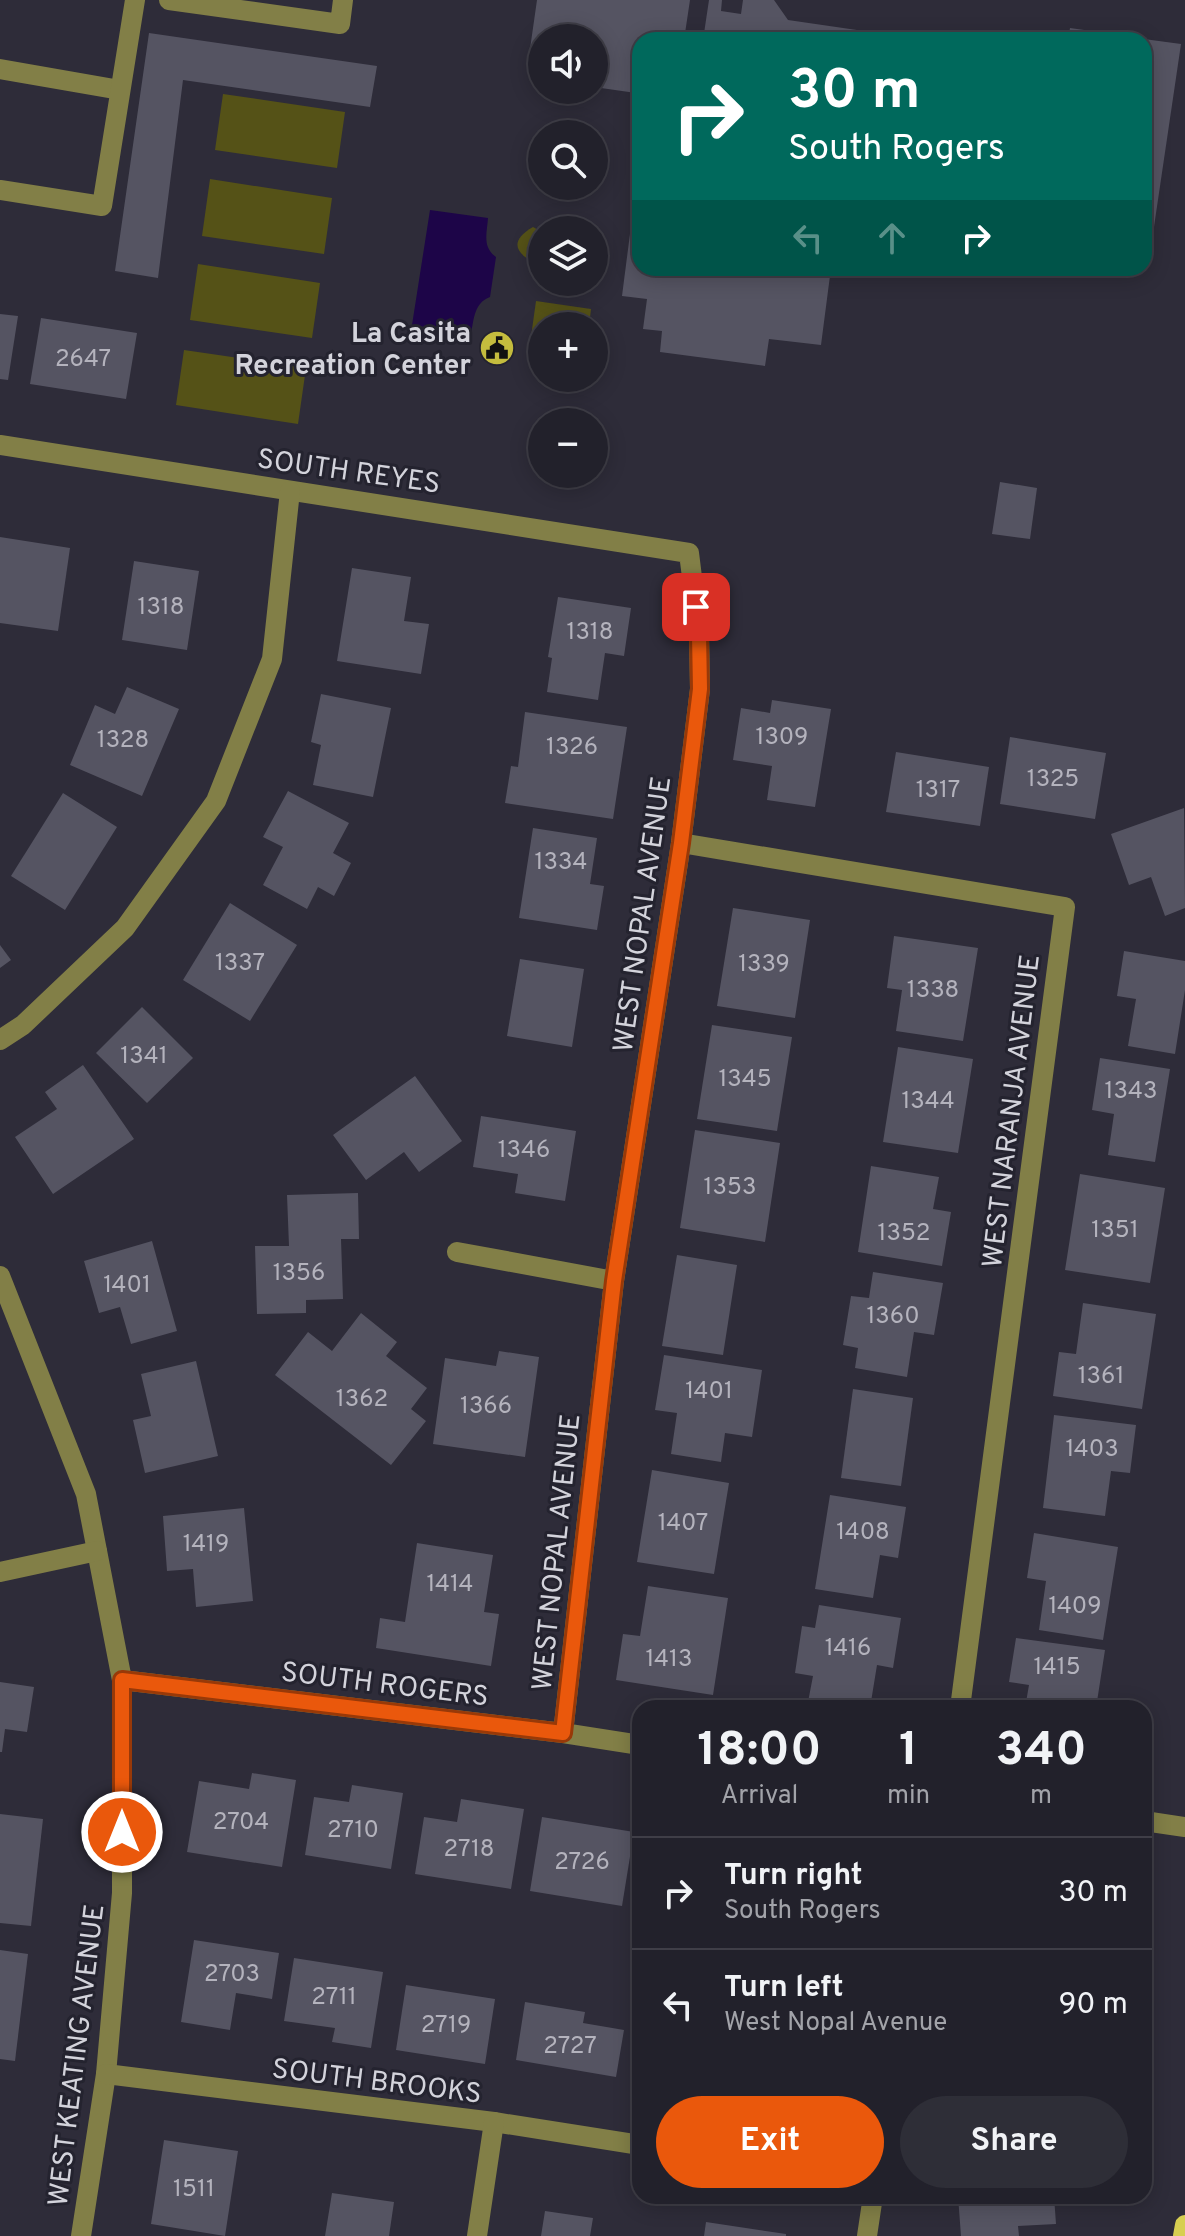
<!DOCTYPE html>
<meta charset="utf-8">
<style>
:root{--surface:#22212b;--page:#2e2e37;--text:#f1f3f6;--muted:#a2a3a9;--line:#3f3e47;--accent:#ea580c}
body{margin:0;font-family:Overpass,sans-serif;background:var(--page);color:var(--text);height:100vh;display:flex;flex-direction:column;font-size:30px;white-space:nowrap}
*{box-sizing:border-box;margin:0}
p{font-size:26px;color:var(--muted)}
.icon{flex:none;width:44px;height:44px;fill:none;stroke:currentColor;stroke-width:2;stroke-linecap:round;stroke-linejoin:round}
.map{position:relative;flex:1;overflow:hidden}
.drawer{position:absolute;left:632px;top:1700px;width:520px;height:504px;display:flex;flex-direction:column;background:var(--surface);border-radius:24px;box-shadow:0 4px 20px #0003,0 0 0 2px var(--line)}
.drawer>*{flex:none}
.banner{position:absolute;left:632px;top:32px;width:520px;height:244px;border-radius:24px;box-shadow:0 4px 20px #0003,0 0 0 2px var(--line);background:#00695c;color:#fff;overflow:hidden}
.tools{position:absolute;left:528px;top:24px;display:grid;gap:16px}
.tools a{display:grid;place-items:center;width:80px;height:80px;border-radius:50%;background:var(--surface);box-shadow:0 4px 20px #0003,0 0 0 2px var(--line);font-size:40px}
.pin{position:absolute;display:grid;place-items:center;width:68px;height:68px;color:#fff;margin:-34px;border-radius:16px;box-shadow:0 4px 12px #0006}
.me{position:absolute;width:88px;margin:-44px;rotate:0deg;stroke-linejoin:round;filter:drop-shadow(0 0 6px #0008)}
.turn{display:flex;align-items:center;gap:28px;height:168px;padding:0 24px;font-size:36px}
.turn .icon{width:104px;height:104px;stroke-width:2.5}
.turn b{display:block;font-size:56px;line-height:68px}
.lanes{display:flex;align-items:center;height:76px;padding:0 24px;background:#0003;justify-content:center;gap:40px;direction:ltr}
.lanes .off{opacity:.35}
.eta{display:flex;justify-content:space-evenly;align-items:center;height:136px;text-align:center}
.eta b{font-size:48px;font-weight:700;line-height:56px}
.primary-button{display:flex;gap:16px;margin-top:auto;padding:16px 24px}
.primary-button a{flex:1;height:92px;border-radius:48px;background:var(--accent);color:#fff;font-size:32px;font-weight:700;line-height:92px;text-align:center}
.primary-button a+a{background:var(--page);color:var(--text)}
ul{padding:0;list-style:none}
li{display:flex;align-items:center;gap:24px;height:112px;padding:0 24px;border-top:2px solid var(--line)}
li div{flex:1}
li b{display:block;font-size:30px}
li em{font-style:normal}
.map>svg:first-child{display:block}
.green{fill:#555217}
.water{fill:#1d0548}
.building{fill:#555462}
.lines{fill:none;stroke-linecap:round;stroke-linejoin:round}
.minor{stroke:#827f47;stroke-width:20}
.major{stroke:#d7cf51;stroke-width:20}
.route-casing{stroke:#983908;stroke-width:20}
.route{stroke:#ea580c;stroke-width:14}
.labels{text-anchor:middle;stroke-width:6;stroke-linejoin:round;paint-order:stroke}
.number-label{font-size:24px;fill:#b4b3bd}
.poi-label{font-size:28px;font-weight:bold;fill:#d3d3db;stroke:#24232f;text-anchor:end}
.street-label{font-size:28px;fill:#d3d3db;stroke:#24232f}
</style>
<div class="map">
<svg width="1185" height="2236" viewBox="0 0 1185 2236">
<rect width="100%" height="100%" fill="#2e2c39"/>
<g class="green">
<path d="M 223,94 L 345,112 L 337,168 L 215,150 Z"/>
<path d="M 210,179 L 332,198 L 324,254 L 202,236 Z"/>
<path d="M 533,227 L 542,232 L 542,266 C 519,257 505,243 533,227 Z"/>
<path d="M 198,264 L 320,283 L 312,338 L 190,320 Z"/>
<path d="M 536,301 L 591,309 L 589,326 L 542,326 L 542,360 L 528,358 Z"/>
<path d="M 184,350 L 306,368 L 298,424 L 176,405 Z"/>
</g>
<path class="water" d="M 430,210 L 488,218 C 487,233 482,247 496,257 L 490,297 C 474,303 474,319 471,334 L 412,325 Z"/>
<g class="building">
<path d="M 537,0 L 690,0 L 684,40 L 640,40 L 640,67 L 636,93 L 594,87 L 594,38 L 542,38 L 542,50 L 530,49 Z"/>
<path d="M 709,0 L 722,0 L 721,11 L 741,14 L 743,0 L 774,0 L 788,20 L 912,38 L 911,40 L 703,40 Z"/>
<path d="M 1070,28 L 1141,38 L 1141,40 L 1068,40 Z"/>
<path d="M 149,33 L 377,66 L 370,107 L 183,80 L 158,278 L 115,271 Z"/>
<path d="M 1144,39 L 1181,44 L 1151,247 L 1144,246 Z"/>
<path d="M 631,226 L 640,227 L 640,268 L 831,268 L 821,345 L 769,339 L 765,366 L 660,352 L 662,331 L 643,329 L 647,299 L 622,296 Z"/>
<path d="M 0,314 L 18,316 L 8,380 L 0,379 Z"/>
<path d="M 41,318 L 137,333 L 126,399 L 30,384 Z"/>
<path d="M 1000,482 L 1037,488 L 1030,539 L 992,534 Z"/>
<path d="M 0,537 L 70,548 L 58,631 L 0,623 Z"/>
<path d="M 134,561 L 199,571 L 187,650 L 122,640 Z"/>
<path d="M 352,568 L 411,577 L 404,621 L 429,624 L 421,674 L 337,661 Z"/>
<path d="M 558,597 L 631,608 L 624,656 L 605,653 L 598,700 L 547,692 L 552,658 L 548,657 Z"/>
<path d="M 127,687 L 179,709 L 142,796 L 70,765 L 95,705 L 115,714 Z"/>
<path d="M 321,694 L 391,708 L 373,797 L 313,785 L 321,745 L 311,742 Z"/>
<path d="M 772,700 L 831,709 L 815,807 L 767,800 L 772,766 L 733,760 L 741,708 L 770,713 Z"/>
<path d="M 525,712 L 627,727 L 613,819 L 505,803 L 511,766 L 518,767 Z"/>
<path d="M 1010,737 L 1106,753 L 1095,819 L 1000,804 Z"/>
<path d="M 896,752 L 989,767 L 980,826 L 886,812 Z"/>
<path d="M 288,791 L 349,823 L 333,853 L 351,863 L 334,896 L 318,887 L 307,909 L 263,885 L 283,847 L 263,837 Z"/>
<path d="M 63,793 L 117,827 L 65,910 L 11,876 Z"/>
<path d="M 1184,808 L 1185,908 L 1165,916 L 1151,877 L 1129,885 L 1111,834 Z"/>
<path d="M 533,828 L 597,838 L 590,884 L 604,886 L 597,930 L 519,918 Z"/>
<path d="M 230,903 L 297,945 L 250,1021 L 183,980 Z"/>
<path d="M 733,908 L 810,920 L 795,1018 L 717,1006 Z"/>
<path d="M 894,936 L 978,948 L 963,1041 L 896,1031 L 902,990 L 887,988 Z"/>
<path d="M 0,945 L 11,960 L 0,968 Z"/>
<path d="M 1124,951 L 1185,961 L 1185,990 L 1175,1054 L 1128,1046 L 1136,999 L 1117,996 Z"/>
<path d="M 520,959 L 584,969 L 572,1047 L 507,1036 Z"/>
<path d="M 142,1007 L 193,1058 L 147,1103 L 96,1053 Z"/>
<path d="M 712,1025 L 792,1037 L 777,1131 L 697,1119 Z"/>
<path d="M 898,1047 L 973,1059 L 958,1153 L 883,1142 Z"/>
<path d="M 1100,1058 L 1170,1069 L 1155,1162 L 1108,1155 L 1114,1114 L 1092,1110 Z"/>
<path d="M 83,1065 L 134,1139 L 53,1194 L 15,1137 L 57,1109 L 45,1092 Z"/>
<path d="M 415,1076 L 462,1141 L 419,1172 L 404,1152 L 366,1180 L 333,1135 Z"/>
<path d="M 481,1116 L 576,1131 L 565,1201 L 515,1193 L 518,1174 L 473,1167 Z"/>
<path d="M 695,1130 L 780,1143 L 765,1242 L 680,1228 Z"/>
<path d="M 871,1166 L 939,1177 L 933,1209 L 951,1212 L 942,1266 L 858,1252 Z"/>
<path d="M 1080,1174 L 1165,1188 L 1150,1283 L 1065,1270 Z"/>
<path d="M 358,1193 L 359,1239 L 341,1239 L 343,1299 L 306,1300 L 306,1313 L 257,1314 L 255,1246 L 289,1246 L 287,1195 Z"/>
<path d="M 152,1241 L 177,1331 L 131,1344 L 120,1307 L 99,1313 L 84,1261 Z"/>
<path d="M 677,1255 L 737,1265 L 723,1355 L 662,1346 Z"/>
<path d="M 873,1272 L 943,1283 L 934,1335 L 914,1332 L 907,1377 L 855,1368 L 858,1348 L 843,1345 L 851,1296 L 869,1298 Z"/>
<path d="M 1083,1303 L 1156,1314 L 1142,1409 L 1053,1396 L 1059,1352 L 1076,1354 Z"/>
<path d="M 361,1313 L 397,1342 L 386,1356 L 427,1388 L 411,1409 L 426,1421 L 391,1465 L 275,1375 L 308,1332 L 332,1351 Z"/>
<path d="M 499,1351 L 539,1357 L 525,1457 L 433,1444 L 445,1358 L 496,1366 Z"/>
<path d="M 664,1355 L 762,1370 L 752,1437 L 725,1433 L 721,1462 L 671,1454 L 677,1413 L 655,1410 Z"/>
<path d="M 196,1361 L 218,1456 L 145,1473 L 133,1420 L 151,1416 L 141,1374 Z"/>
<path d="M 853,1389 L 913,1398 L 901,1486 L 841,1478 Z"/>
<path d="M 1054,1415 L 1136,1425 L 1130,1473 L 1111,1471 L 1105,1516 L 1043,1508 Z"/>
<path d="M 652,1470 L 729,1483 L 714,1574 L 637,1562 Z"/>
<path d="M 830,1495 L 906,1507 L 898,1558 L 880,1555 L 873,1598 L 815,1589 Z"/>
<path d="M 244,1508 L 253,1601 L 196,1607 L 193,1569 L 167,1571 L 163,1516 Z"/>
<path d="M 1034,1533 L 1118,1547 L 1103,1640 L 1039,1630 L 1046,1581 L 1027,1578 Z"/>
<path d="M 417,1543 L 493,1555 L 484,1612 L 499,1614 L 491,1666 L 376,1648 L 380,1618 L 405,1622 Z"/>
<path d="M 648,1586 L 728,1598 L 713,1695 L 616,1680 L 623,1634 L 640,1636 Z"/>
<path d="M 819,1605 L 901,1618 L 893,1668 L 877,1665 L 870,1708 L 849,1708 L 808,1702 L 813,1676 L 795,1673 L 802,1626 L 815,1628 Z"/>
<path d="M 1016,1638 L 1105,1650 L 1096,1708 L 1025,1708 L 1029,1685 L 1009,1682 Z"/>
<path d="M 0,1682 L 34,1687 L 27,1732 L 5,1729 L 2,1752 L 0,1752 Z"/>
<path d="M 252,1773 L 296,1780 L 282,1867 L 187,1852 L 199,1781 L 249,1789 Z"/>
<path d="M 352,1785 L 403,1793 L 391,1869 L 305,1855 L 314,1797 L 349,1802 Z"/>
<path d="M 461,1799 L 524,1809 L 511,1889 L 415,1874 L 424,1817 L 457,1822 Z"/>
<path d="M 0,1814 L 43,1819 L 31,1926 L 0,1923 Z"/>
<path d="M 542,1817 L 634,1832 L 622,1906 L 530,1891 Z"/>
<path d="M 194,1940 L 279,1953 L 272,1999 L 236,1993 L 230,2030 L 181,2022 Z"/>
<path d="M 0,1950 L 28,1954 L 15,2061 L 0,2059 Z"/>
<path d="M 294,1958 L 383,1972 L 371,2048 L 332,2042 L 335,2028 L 284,2021 Z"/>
<path d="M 406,1985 L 495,1999 L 485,2064 L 396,2050 Z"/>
<path d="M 525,2002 L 585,2012 L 583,2023 L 624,2030 L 616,2077 L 516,2060 Z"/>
<path d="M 164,2140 L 238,2151 L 225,2236 L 151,2224 Z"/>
<path d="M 332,2193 L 394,2202 L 389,2236 L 325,2236 Z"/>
<path d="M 958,2196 L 1054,2196 L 1056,2224 L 1018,2226 L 1019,2236 L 961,2236 Z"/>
<path d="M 545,2211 L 593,2218 L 590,2236 L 541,2236 Z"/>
<path d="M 706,2222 L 786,2234 L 786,2236 L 704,2236 Z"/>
</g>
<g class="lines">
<g class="minor">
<path d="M 169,0 L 340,24 L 343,0"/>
<path d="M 0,69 L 120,90"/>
<path d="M 0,190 L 102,206 L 135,0"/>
<path d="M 0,445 C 230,481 460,515 689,553 L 699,634 L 700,689 L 681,843 L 614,1281 L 563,1733"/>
<path d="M 681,843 L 1065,907 L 960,1708"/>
<path d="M 0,1040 L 23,1025 L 125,928 L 216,801 L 272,659 L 290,491"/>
<path d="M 457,1252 L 614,1281"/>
<path d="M 0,1276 L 86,1494 L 122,1680 L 122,1893 L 106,2074 L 81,2236"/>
<path d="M 0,1572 L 97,1551"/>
<path d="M 122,1680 L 563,1733 L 640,1745"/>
<path d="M 1144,1821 L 1185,1827"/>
<path d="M 106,2074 L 494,2122 L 640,2145"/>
<path d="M 477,2236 L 494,2122"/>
<path d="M 867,2236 L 873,2196"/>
</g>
<path class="major" d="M 1183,2236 L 1185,2225"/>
</g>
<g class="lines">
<g class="route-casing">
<path id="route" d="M 122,1832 L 122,1680 L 563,1733 L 614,1281 L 681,843 L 700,689 L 699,634 L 696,607"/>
</g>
<use href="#route" class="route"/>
</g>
<defs>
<g id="civic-disc" transform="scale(1.8)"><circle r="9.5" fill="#c4bc3e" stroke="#24232f"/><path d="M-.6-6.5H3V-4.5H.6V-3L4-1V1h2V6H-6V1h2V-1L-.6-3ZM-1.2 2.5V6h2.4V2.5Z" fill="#111"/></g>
</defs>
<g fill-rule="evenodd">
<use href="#civic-disc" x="497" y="348"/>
</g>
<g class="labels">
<g class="number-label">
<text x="83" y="366">2647</text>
<text x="161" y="614">1318</text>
<text x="590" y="639">1318</text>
<text x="782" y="744">1309</text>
<text x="123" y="747">1328</text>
<text x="572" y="754">1326</text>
<text x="1053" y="786">1325</text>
<text x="938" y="797">1317</text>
<text x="561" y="869">1334</text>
<text x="240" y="970">1337</text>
<text x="764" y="971">1339</text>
<text x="933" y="997">1338</text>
<text x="144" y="1063">1341</text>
<text x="745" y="1086">1345</text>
<text x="1131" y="1098">1343</text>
<text x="928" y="1108">1344</text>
<text x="524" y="1157">1346</text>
<text x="730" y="1194">1353</text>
<text x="1115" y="1237">1351</text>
<text x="904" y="1240">1352</text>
<text x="299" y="1280">1356</text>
<text x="127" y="1292">1401</text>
<text x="893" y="1323">1360</text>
<text x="1101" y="1383">1361</text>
<text x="709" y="1398">1401</text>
<text x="362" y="1406">1362</text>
<text x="486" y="1413">1366</text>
<text x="1092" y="1456">1403</text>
<text x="683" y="1530">1407</text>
<text x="863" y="1539">1408</text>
<text x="206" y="1551">1419</text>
<text x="450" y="1591">1414</text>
<text x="1075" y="1613">1409</text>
<text x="848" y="1655">1416</text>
<text x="669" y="1666">1413</text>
<text x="1057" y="1674">1415</text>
<text x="241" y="1829">2704</text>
<text x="353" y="1837">2710</text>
<text x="469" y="1856">2718</text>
<text x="582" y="1869">2726</text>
<text x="232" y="1981">2703</text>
<text x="334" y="2004">2711</text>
<text x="446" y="2032">2719</text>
<text x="570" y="2053">2727</text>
<text x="194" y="2196">1511</text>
</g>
<g class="poi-label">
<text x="471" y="342">La Casita<tspan x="471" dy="32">Recreation Center</tspan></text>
</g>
<g class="street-label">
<text transform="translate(349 470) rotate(8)" y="10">SOUTH REYES</text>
<text transform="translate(641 914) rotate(-82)" y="10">WEST NOPAL AVENUE</text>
<text transform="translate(1010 1111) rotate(-83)" y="10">WEST NARANJA AVENUE</text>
<text transform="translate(555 1552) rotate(-84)" y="10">WEST NOPAL AVENUE</text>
<text transform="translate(385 1683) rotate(7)" y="10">SOUTH ROGERS</text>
<text transform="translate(75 2055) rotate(-83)" y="10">WEST KEATING AVENUE</text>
<text transform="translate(377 2080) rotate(7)" y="10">SOUTH BROOKS</text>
</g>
</g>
</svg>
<div class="tools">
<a><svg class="icon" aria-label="sound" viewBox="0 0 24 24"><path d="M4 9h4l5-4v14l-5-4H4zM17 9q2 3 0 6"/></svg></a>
<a><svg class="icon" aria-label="search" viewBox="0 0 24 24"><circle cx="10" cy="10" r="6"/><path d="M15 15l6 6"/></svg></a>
<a><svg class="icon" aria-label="layers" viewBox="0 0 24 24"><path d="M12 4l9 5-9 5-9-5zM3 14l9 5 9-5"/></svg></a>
<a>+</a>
<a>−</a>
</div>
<div class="pin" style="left:696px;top:607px;background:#d93025"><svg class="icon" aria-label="arrive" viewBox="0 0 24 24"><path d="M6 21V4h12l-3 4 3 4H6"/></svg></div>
<svg class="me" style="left:122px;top:1832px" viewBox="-20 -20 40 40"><circle r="17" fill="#ea580c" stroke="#fff" stroke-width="3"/><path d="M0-11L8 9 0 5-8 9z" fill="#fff"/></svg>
<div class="banner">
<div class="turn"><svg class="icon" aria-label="right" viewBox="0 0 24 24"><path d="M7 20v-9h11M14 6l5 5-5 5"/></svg><div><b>30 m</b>South Rogers</div></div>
<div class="lanes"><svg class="icon off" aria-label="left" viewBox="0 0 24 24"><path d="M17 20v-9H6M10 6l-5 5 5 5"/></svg><svg class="icon off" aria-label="ahead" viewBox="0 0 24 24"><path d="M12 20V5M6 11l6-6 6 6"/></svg><svg class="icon" aria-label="right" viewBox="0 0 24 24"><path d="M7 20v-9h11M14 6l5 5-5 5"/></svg></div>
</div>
<section class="drawer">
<div class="eta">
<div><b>18:00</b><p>Arrival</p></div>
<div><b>1</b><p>min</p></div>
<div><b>340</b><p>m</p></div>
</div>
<ul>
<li><svg class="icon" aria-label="right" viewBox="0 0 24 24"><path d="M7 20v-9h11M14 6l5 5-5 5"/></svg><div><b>Turn right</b><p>South Rogers</p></div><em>30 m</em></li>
<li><svg class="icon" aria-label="left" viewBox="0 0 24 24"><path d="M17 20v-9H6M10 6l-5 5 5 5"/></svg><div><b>Turn left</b><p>West Nopal Avenue</p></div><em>90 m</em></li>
</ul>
<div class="primary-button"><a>Exit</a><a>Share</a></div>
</section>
</div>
